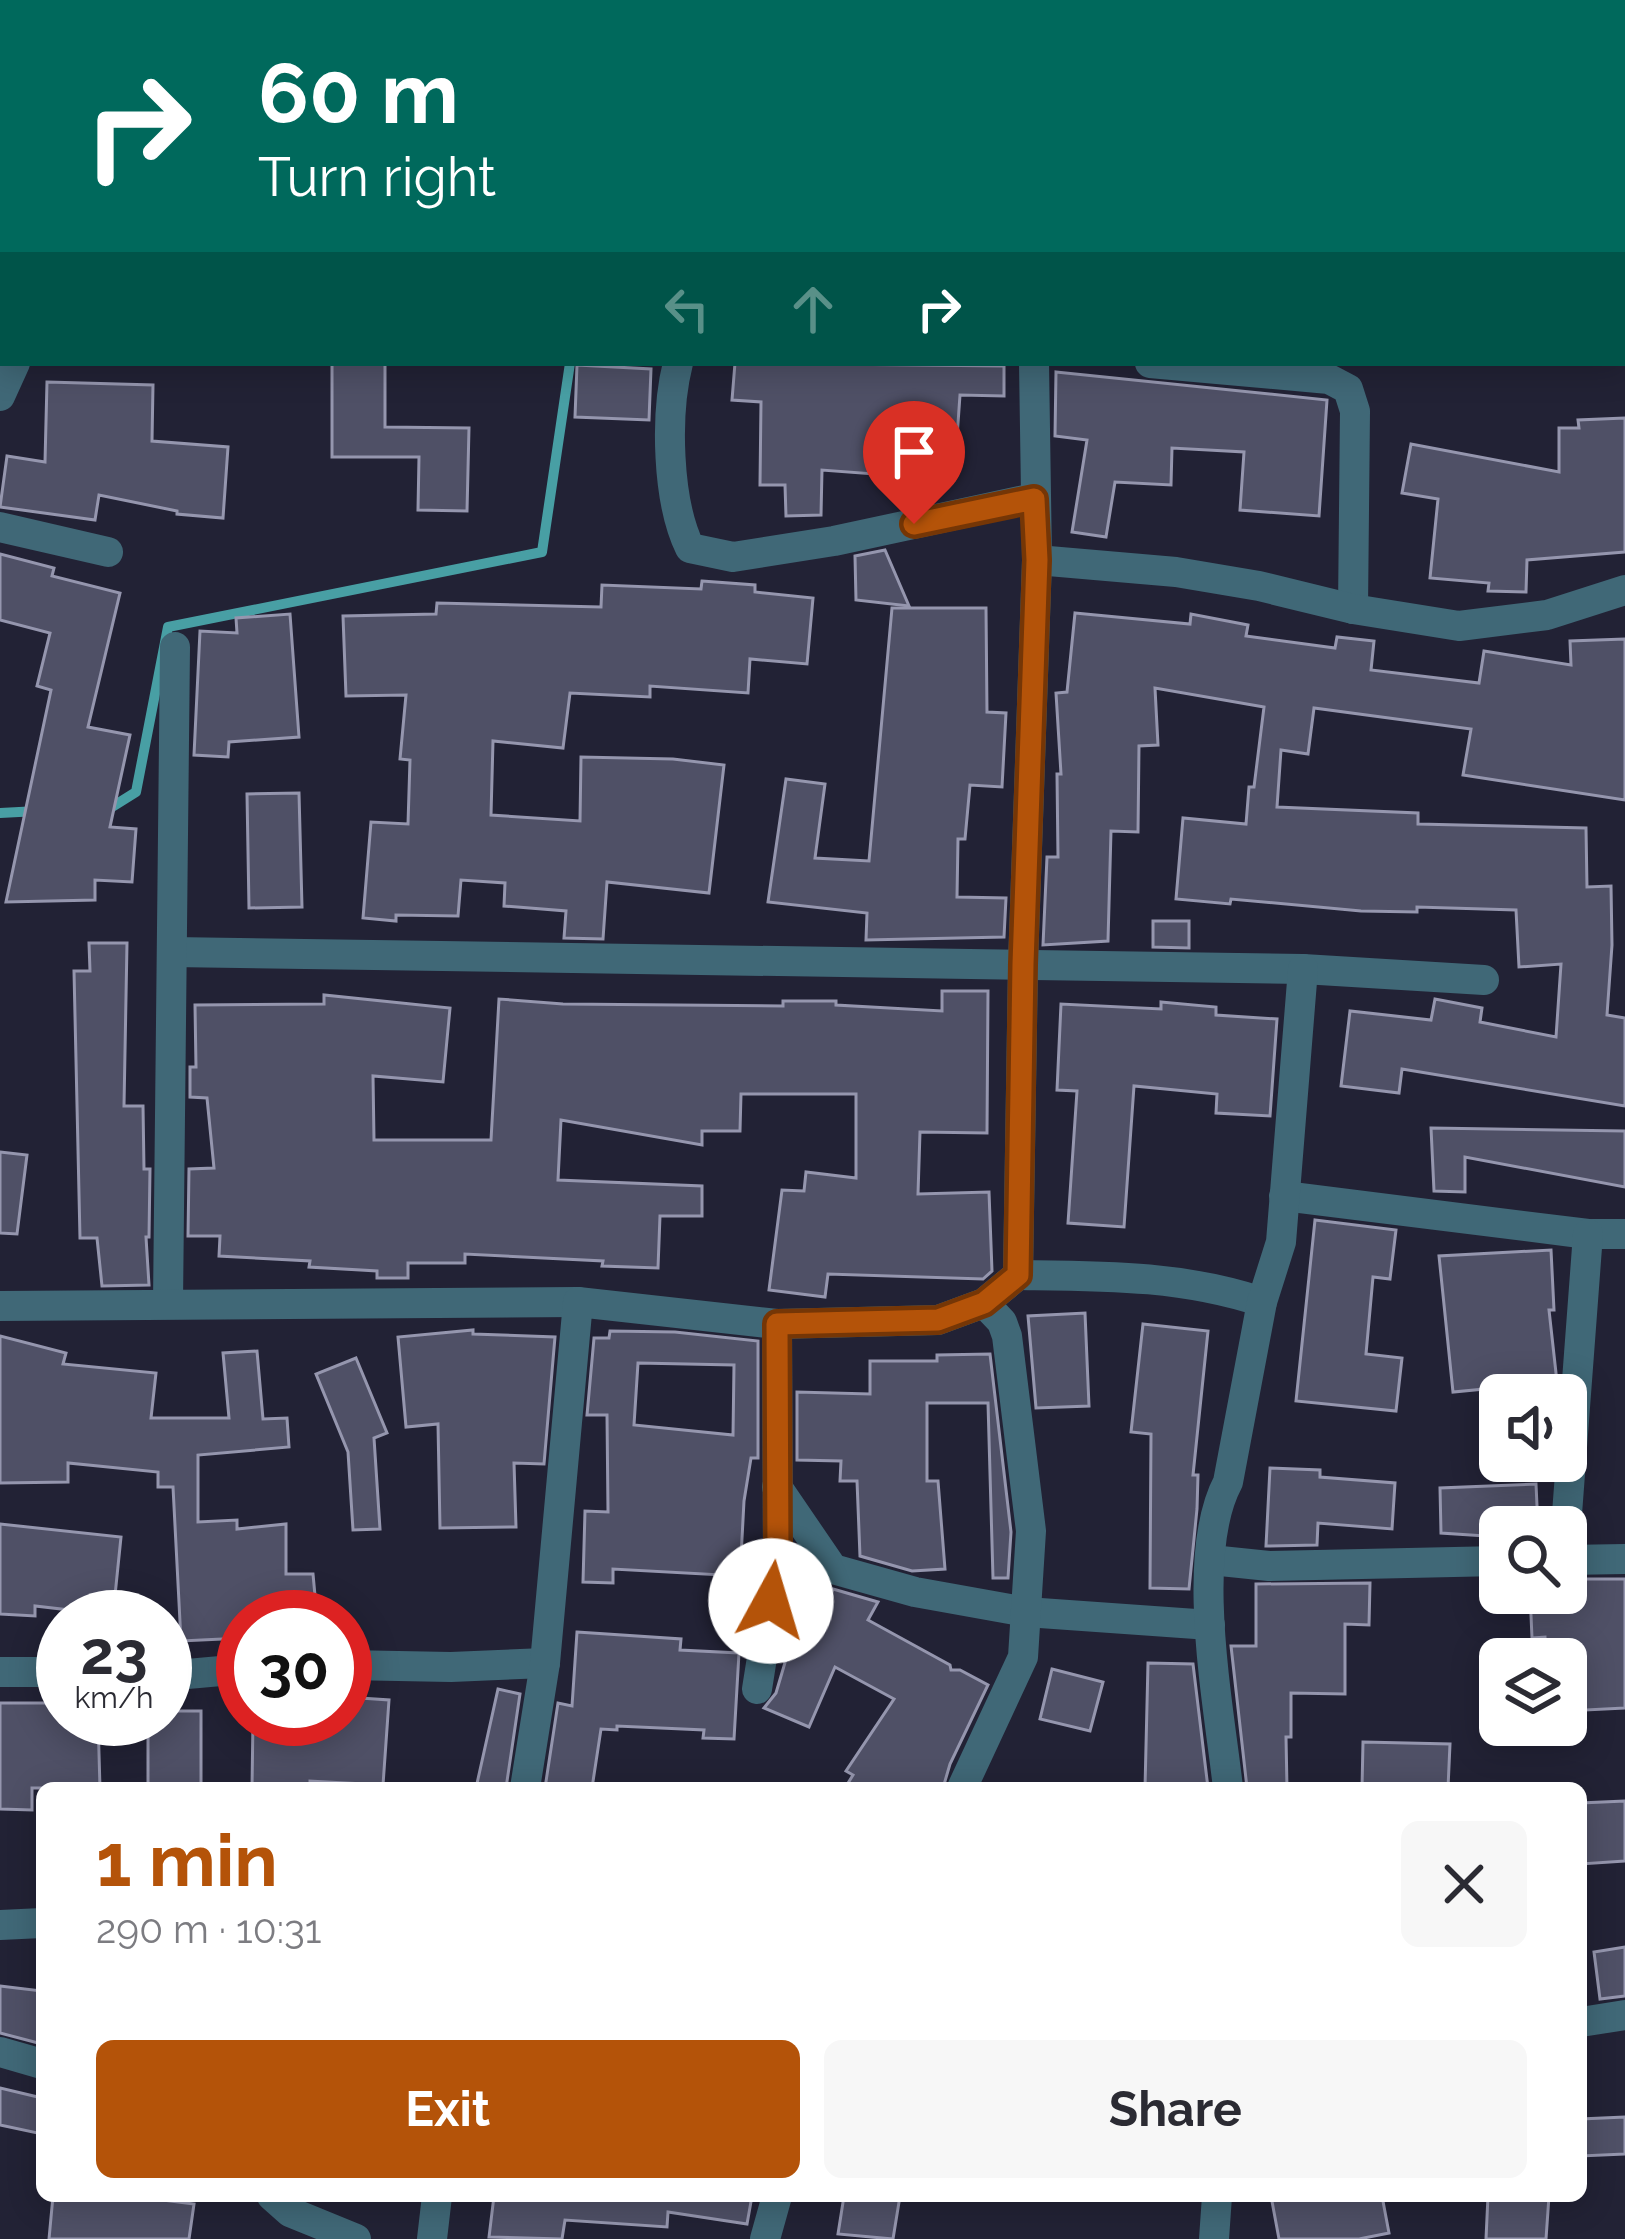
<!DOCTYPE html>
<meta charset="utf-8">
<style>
:root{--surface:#fff;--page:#f7f7f7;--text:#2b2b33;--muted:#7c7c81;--accent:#b45309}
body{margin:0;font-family:Raleway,sans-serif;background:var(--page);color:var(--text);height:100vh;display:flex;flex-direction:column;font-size:45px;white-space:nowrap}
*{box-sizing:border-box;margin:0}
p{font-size:39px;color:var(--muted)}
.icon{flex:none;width:66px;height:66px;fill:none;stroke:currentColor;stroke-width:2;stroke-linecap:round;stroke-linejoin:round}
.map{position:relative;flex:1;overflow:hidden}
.drawer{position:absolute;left:36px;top:1782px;width:1551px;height:420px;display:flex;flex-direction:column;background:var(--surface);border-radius:18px;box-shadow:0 6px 30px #0003}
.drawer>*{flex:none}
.banner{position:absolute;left:0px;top:0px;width:1626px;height:366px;box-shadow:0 6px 30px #0003;background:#00695c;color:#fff;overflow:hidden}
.buttons{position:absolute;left:1479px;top:1374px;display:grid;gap:24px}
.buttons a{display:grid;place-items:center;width:108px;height:108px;border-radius:18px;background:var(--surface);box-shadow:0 6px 30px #0003;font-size:60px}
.speed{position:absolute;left:36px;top:1590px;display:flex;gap:24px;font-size:60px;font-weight:700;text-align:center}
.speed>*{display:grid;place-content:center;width:156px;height:156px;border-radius:50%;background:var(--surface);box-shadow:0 6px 30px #0003;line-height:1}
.speed small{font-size:30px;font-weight:400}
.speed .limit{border:18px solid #d22;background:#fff;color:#111}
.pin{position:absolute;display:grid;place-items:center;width:102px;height:102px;color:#fff;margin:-123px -51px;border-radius:50% 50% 50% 0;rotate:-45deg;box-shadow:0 0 12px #0007}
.pin .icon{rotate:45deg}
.me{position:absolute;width:132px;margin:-66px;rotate:6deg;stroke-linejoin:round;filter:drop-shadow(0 0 9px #0008)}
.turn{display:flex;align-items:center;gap:42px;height:252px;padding:0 60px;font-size:54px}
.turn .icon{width:156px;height:156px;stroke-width:2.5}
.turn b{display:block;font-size:84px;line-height:102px}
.lanes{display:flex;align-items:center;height:114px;padding:0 60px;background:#0003;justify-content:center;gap:60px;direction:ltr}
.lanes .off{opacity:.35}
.round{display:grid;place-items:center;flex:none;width:126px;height:126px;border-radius:18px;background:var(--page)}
.overview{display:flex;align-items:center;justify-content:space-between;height:204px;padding:0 60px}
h1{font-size:72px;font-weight:700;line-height:90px;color:var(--accent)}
.action{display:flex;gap:24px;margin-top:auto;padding:24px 60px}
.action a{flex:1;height:138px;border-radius:18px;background:var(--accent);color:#fff;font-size:48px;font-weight:700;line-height:138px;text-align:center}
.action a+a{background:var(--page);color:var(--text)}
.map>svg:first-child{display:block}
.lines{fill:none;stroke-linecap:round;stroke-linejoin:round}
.stream{stroke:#489fa4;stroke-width:10}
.building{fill:#4f5066;stroke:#9596ae;stroke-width:3;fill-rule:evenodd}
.minor{stroke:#406877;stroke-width:30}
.route-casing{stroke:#753606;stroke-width:30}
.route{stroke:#b45309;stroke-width:21}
</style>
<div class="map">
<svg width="1625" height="2239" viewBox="0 0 1625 2239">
<rect width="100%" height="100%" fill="#222235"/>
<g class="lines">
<g class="stream">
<path d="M 696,3 L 704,0"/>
<path d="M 104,808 L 112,807 L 136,792 L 168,627 L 542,552 L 570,363"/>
<path d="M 0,813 L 38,811"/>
</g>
</g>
<g class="building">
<path d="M 332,363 L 385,363 L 385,427 L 469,428 L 467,511 L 418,510 L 419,457 L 332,457 Z"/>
<path d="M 735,363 L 1004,366 L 1004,396 L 960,395 L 954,480 L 822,470 L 821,515 L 786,516 L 785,485 L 760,485 L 761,402 L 732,400 Z"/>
<path d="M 577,365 L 651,369 L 649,420 L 575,417 Z"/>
<path d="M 1056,372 L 1327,400 L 1319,516 L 1240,510 L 1244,452 L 1172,448 L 1171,485 L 1115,482 L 1106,537 L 1072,532 L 1087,440 L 1055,436 Z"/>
<path d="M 47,382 L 153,385 L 152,441 L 228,447 L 223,518 L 177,514 L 177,511 L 99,495 L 95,520 L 0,507 L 7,456 L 45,462 Z"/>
<path d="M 1625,418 L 1625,552 L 1527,560 L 1526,592 L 1488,591 L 1489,583 L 1430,578 L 1438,499 L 1402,493 L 1411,444 L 1559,472 L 1559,428 L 1579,428 L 1578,420 Z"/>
<path d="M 885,550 L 909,606 L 856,600 L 855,556 Z"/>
<path d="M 0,554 L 54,568 L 52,576 L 120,593 L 88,727 L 130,735 L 110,827 L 136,829 L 132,882 L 95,880 L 95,900 L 6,902 L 51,690 L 37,686 L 50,633 L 0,620 Z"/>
<path d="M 702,581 L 755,585 L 755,592 L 813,598 L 807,664 L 750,659 L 748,693 L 650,686 L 650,697 L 570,693 L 563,748 L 493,741 L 491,815 L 580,821 L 581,757 L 673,759 L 724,765 L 709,893 L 607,882 L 603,939 L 564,938 L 566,911 L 504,906 L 505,883 L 461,880 L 458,916 L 396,915 L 396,921 L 363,918 L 371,822 L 408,824 L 410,760 L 400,759 L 406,695 L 346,696 L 343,616 L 436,614 L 437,603 L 601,607 L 602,585 L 701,589 Z"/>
<path d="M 892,608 L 986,608 L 987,712 L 1006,713 L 1002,787 L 970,785 L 965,839 L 958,839 L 957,897 L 1006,898 L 1004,937 L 866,940 L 867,913 L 768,902 L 786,779 L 825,784 L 815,858 L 869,861 Z"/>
<path d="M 1075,613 L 1190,624 L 1191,614 L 1248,625 L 1246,636 L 1335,648 L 1337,637 L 1374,641 L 1371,670 L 1479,683 L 1484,651 L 1571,665 L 1570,641 L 1625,639 L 1625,800 L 1463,775 L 1471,729 L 1314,708 L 1308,754 L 1281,750 L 1277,807 L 1418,813 L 1418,824 L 1586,828 L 1587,887 L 1611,886 L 1612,945 L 1607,1015 L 1625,1018 L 1625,1106 L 1402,1069 L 1399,1093 L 1341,1086 L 1350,1011 L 1431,1020 L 1435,999 L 1482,1008 L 1480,1022 L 1556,1037 L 1561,964 L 1519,967 L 1516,910 L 1417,907 L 1417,912 L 1361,911 L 1231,899 L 1230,904 L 1176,899 L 1183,818 L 1246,824 L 1249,787 L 1254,787 L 1264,707 L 1155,688 L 1158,745 L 1139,746 L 1138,832 L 1111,831 L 1108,941 L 1043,945 L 1047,857 L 1058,857 L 1057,774 L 1061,774 L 1056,693 L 1067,692 Z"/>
<path d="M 290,614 L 299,737 L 229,742 L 228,757 L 194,755 L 200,631 L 237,633 L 236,618 Z"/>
<path d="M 299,793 L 302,907 L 249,908 L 247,794 Z"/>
<path d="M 1153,921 L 1189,921 L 1189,948 L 1153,947 Z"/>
<path d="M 89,943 L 127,943 L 124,1106 L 143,1106 L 144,1169 L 150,1169 L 149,1237 L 146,1237 L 149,1285 L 102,1286 L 97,1238 L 80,1238 L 74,971 L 90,971 Z"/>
<path d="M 942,991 L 988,991 L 987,1133 L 920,1132 L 918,1194 L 989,1192 L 992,1271 L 983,1279 L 828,1274 L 825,1297 L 769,1290 L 782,1190 L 804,1191 L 806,1172 L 856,1178 L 856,1094 L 741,1094 L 740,1131 L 702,1131 L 702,1145 L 561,1120 L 558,1180 L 702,1186 L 702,1216 L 660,1216 L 658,1268 L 602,1266 L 603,1261 L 465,1254 L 465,1263 L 408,1263 L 408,1278 L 377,1278 L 377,1271 L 309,1267 L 310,1261 L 219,1256 L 220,1236 L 188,1236 L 189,1169 L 214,1168 L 207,1098 L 190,1097 L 190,1067 L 196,1067 L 195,1005 L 324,1004 L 324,995 L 450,1008 L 443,1082 L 373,1076 L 374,1140 L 491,1140 L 499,999 L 563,1004 L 783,1006 L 783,1001 L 836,1001 L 836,1005 L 942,1011 Z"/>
<path d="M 1161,1002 L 1216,1007 L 1216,1015 L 1277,1019 L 1270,1116 L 1216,1113 L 1217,1094 L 1134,1086 L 1124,1227 L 1068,1223 L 1077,1091 L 1057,1090 L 1061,1004 L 1161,1009 Z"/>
<path d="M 1431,1128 L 1625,1131 L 1625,1187 L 1465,1157 L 1465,1192 L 1434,1191 Z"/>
<path d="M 0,1152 L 27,1155 L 17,1234 L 0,1233 Z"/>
<path d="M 1315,1220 L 1396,1230 L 1390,1279 L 1373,1277 L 1366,1354 L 1402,1358 L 1396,1411 L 1296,1401 Z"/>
<path d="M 1551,1250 L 1554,1310 L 1549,1310 L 1557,1382 L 1453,1392 L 1439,1256 Z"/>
<path d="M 1085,1313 L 1089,1406 L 1036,1408 L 1028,1316 Z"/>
<path d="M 1143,1324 L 1208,1331 L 1193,1475 L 1198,1475 L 1197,1509 L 1189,1589 L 1150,1588 L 1151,1434 L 1131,1432 Z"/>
<path d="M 473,1330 L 473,1334 L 555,1337 L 544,1464 L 514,1463 L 516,1527 L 440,1528 L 438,1424 L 406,1427 L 398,1337 Z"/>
<path d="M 610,1331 L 675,1332 L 758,1341 L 758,1458 L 751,1458 L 744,1501 L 740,1576 L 613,1569 L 613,1583 L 583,1582 L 585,1511 L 608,1512 L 607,1415 L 587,1415 L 594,1338 L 609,1338 ZM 638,1363 L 734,1365 L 733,1435 L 634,1425 Z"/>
<path d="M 0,1336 L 66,1353 L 63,1364 L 156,1373 L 151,1418 L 229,1418 L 223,1353 L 257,1351 L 263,1419 L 287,1418 L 289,1447 L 198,1455 L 198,1522 L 237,1520 L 237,1529 L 286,1524 L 286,1574 L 313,1574 L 317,1617 L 242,1617 L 243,1638 L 181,1641 L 173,1487 L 158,1487 L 158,1472 L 68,1463 L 68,1482 L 0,1483 Z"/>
<path d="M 990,1354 L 1011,1532 L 1008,1578 L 993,1578 L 988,1403 L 927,1403 L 927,1481 L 938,1481 L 945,1569 L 912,1571 L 860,1556 L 857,1481 L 840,1481 L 841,1461 L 797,1460 L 797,1392 L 870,1394 L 870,1361 L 937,1361 L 937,1355 Z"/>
<path d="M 356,1358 L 387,1433 L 374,1438 L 380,1529 L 353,1530 L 348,1452 L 316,1374 Z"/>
<path d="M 1270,1468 L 1320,1470 L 1320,1477 L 1395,1483 L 1392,1529 L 1318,1523 L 1317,1545 L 1266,1546 Z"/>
<path d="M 1536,1484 L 1538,1527 L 1500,1527 L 1500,1537 L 1441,1533 L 1440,1488 Z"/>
<path d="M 0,1524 L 121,1537 L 113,1615 L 35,1606 L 35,1616 L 0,1614 Z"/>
<path d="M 1566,1579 L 1625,1579 L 1625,1708 L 1566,1711 L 1566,1659 L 1546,1659 L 1545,1637 L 1532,1638 L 1530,1593 L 1566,1593 Z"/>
<path d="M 1370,1583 L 1369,1625 L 1345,1624 L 1345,1694 L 1291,1693 L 1291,1737 L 1286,1737 L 1287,1788 L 1247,1788 L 1231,1646 L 1256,1646 L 1256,1584 Z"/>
<path d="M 833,1589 L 878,1602 L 868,1620 L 950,1665 L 951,1670 L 960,1670 L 988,1685 L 950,1764 L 943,1788 L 845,1788 L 853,1775 L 846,1771 L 894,1699 L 835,1667 L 809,1727 L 764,1708 L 776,1693 L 789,1649 L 800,1654 Z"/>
<path d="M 577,1632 L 681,1639 L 680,1650 L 739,1653 L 734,1739 L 703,1738 L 704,1730 L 617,1726 L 617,1730 L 601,1729 L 592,1788 L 545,1788 L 558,1703 L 572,1706 Z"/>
<path d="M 1148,1663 L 1193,1664 L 1208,1788 L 1145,1788 Z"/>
<path d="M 1052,1669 L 1103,1682 L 1090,1731 L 1040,1719 Z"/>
<path d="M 498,1689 L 520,1694 L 506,1788 L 476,1788 Z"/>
<path d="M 345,1697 L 389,1700 L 383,1785 L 310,1781 L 310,1788 L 252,1788 L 253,1719 L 345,1719 Z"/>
<path d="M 0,1703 L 63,1703 L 63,1719 L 98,1719 L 100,1788 L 32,1788 L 32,1810 L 0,1809 Z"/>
<path d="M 165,1711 L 201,1711 L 201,1788 L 148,1788 L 148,1719 L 165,1719 Z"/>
<path d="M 1363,1742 L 1450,1744 L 1448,1788 L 1362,1788 Z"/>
<path d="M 1625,1801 L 1625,1861 L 1581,1864 L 1581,1803 Z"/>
<path d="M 1625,1947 L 1625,1996 L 1600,1999 L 1594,1952 Z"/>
<path d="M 0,1986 L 42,1991 L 42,2044 L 0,2033 Z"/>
<path d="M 0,2088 L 42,2098 L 42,2134 L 0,2125 Z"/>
<path d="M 1625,2117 L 1625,2154 L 1581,2156 L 1581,2119 Z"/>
<path d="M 53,2196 L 131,2196 L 194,2204 L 189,2239 L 49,2239 Z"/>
<path d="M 494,2196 L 752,2196 L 747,2224 L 668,2212 L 667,2227 L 565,2220 L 562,2239 L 489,2237 Z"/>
<path d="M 844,2196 L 900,2196 L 893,2239 L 838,2234 Z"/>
<path d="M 1271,2196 L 1382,2196 L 1389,2233 L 1359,2239 L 1279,2239 Z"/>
<path d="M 1488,2196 L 1549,2196 L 1546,2239 L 1486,2239 Z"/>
</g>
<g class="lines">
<g class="minor">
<path d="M 1610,0 L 1611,3"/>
<path d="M 461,3 L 461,0"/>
<path d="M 639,3 L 640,0"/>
<path d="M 1049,3 L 1049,0"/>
<path d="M 1623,53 L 1625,66"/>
<path d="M 0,202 L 3,202"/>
<path d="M 678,363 C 665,414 667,501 690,548 L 733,557 L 834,541 L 1034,498"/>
<path d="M 1150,363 L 1329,379 L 1348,389 L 1355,411 L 1353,609"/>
<path d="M 0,396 L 15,363"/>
<path d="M 0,527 L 108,552"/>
<path d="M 1037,560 L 1176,572 L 1259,586 L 1353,609 L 1459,626 L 1547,615 L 1625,590"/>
<path d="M 172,952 L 1303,969 L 1484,980"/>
<path d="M 1284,1196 L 1588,1234 L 1625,1234"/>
<path d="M 1018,1275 C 1102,1276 1181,1275 1262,1302"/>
<path d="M 168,1303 L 175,647"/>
<path d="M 0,1306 L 578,1302"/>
<path d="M 777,1487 L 833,1569 L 915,1592 L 1026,1612 L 1210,1625"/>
<path d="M 1566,1527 L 1588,1234"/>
<path d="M 1211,1560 L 1269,1566 L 1500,1561"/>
<path d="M 1566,1560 L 1625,1559"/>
<path d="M 345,1665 L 451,1667 L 545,1663"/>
<path d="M 0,1672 L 63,1672"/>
<path d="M 165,1676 L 243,1669"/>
<path d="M 757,1689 L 778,1557 L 777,1324"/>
<path d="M 525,1788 L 545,1663 L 578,1302 L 777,1324 L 938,1320 L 984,1303 L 1018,1275 L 1023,964 L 1037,560 L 1034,363"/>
<path d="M 962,1788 L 1023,1657 L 1031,1531 L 1007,1336 L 1002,1322 L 984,1303"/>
<path d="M 1228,1788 C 1219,1706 1189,1555 1228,1482 L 1262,1302 L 1281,1242 L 1303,969"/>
<path d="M 0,1925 L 42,1923"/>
<path d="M 1581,2022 L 1625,2015"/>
<path d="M 0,2052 L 42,2064"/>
<path d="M 272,2196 L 290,2212 L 356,2239"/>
<path d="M 432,2239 L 437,2196"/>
<path d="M 765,2239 L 777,2196"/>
<path d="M 1214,2239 L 1217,2196"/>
</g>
</g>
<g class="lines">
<g class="route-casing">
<path id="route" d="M 771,1601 L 778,1557 L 777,1324 L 938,1320 L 984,1303 L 1018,1275 L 1023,964 L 1037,560 L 1034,499 L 914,524"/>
</g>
<use href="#route" class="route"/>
</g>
</svg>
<div class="buttons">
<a><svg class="icon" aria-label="sound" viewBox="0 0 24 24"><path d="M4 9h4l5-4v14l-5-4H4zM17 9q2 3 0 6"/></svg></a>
<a><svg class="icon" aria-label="search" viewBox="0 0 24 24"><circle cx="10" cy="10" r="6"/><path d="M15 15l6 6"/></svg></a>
<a><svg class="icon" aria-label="layers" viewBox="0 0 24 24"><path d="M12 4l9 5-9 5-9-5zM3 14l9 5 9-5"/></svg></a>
</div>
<div class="speed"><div>23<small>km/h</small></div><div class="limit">30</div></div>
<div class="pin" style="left:914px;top:524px;background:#d93025"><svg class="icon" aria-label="arrive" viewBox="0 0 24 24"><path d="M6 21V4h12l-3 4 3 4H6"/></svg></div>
<svg class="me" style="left:771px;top:1601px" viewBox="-20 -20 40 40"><circle r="19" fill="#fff"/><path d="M0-13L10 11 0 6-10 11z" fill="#b45309"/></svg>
<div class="banner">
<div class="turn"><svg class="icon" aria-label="right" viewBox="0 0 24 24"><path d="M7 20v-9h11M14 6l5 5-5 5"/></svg><div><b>60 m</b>Turn right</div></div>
<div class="lanes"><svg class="icon off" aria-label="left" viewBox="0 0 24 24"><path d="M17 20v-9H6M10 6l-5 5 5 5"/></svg><svg class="icon off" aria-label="ahead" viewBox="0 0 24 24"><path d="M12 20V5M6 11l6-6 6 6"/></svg><svg class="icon" aria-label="right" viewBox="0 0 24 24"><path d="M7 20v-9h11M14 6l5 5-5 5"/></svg></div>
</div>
<section class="drawer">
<div class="overview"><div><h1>1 min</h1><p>290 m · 10:31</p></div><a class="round"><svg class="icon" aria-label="close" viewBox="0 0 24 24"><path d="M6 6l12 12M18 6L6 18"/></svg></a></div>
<div class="action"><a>Exit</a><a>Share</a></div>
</section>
</div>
